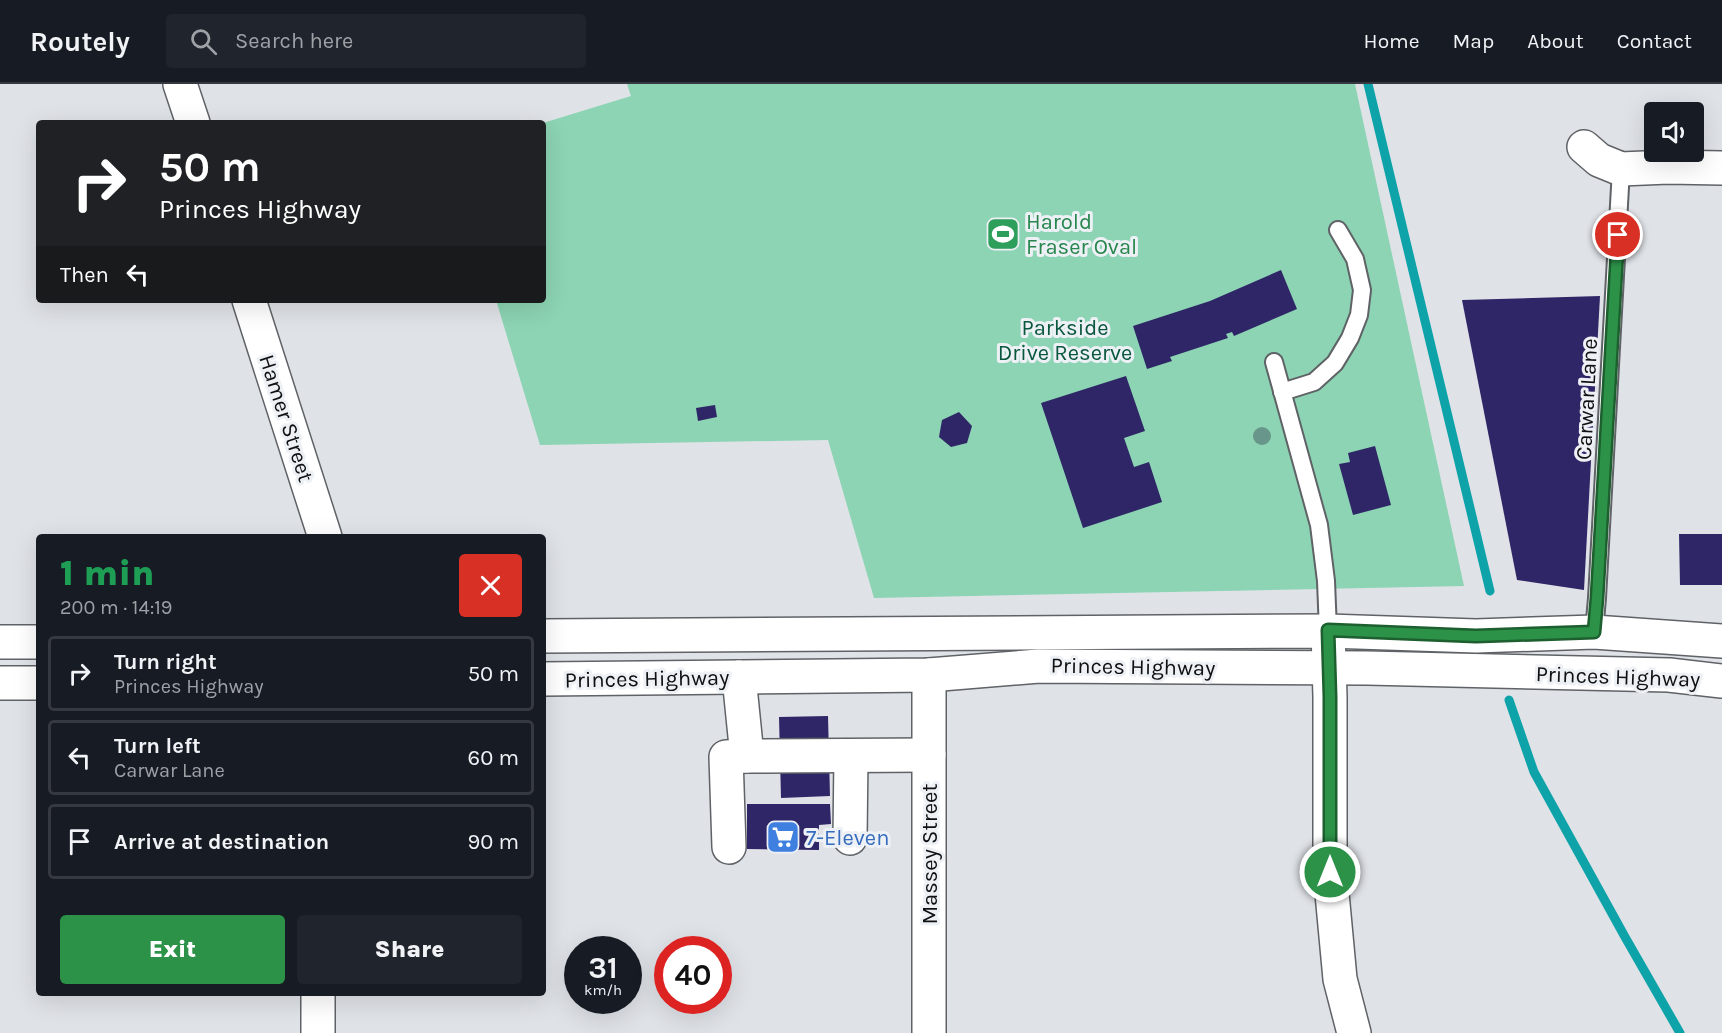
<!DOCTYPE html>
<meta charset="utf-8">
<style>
:root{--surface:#171b24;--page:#20242c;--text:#f1f3f6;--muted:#9ea1a6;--line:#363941;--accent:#2c9248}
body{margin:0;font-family:Karla,sans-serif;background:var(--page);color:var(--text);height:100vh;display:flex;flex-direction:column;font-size:22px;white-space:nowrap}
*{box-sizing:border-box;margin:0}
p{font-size:20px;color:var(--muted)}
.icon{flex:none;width:33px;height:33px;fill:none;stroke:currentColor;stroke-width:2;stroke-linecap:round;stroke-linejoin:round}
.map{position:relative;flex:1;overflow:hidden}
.details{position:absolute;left:36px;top:450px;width:510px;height:462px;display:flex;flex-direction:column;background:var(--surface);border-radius:6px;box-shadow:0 6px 24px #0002}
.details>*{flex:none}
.top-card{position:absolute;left:36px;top:36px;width:510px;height:183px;border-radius:6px;box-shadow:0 6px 24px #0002;background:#202124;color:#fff;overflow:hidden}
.fabs{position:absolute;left:1644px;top:18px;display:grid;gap:12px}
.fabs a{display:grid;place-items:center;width:60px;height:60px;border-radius:6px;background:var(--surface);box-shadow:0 6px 24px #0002;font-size:30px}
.speed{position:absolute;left:564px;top:852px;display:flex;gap:12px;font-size:30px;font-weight:700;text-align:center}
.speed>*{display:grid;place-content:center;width:78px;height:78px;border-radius:50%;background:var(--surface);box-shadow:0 6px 24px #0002;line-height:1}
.speed small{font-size:15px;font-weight:400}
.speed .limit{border:9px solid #d22;background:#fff;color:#111}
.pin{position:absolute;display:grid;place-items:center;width:51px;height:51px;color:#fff;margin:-26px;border:3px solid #fff;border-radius:50%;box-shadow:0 2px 6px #0007}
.me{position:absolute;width:66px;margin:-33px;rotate:0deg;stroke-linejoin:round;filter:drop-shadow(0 0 4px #0008)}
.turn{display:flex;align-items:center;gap:21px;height:126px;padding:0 24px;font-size:27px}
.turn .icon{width:78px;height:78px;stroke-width:2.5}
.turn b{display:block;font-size:42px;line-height:51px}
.then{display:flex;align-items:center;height:57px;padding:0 24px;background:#0003;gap:12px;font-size:22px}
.round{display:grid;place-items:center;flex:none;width:63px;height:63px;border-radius:6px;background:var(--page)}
.overview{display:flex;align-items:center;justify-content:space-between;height:102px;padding:0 24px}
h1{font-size:36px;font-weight:800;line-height:45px;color:#1e9e55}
.cta{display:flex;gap:12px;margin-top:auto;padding:12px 24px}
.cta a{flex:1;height:69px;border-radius:6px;background:var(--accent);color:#fff;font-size:24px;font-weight:800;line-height:69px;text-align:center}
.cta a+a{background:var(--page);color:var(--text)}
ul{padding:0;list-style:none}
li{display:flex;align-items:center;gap:18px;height:75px;margin:0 12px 9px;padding:0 12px;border:3px solid var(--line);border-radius:6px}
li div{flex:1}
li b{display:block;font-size:22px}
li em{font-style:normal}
header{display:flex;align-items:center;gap:36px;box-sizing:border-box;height:84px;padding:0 30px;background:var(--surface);border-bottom:2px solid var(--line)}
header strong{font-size:28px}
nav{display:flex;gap:33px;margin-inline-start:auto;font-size:21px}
.search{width:420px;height:54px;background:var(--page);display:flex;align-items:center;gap:15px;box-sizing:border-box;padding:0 21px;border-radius:6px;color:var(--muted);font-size:22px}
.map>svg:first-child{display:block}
.green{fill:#8cd4b3}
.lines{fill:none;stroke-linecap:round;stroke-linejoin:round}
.stream{stroke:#0da3a9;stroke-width:9}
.building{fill:#2f2667}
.service-casing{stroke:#5f6266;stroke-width:20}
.minor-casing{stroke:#5f6266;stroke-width:36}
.tertiary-casing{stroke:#5f6266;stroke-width:36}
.trunk-casing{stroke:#5f6266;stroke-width:36}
.service{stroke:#fff;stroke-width:16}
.minor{stroke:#fff;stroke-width:33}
.tertiary{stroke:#fff;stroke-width:33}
.trunk{stroke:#fff;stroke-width:33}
.tree{fill:#69968a}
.route-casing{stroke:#1d5f2f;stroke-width:15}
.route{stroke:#2c9248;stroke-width:10}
.labels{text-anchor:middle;stroke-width:6;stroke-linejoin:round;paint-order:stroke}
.leisure-label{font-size:22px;fill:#27864d;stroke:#edf0f5;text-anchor:start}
.park-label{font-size:22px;fill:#09573d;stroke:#edf0f5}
.street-label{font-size:22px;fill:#0f1011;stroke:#edf0f5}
.shop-label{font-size:22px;fill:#366cbe;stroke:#edf0f5;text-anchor:start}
</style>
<header>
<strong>Routely</strong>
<div class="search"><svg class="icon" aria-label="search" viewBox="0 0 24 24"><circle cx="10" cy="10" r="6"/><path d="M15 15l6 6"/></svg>Search here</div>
<nav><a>Home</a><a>Map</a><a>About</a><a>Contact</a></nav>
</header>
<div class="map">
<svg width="1722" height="949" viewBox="0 0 1722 949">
<rect width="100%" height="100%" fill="#dfe2e7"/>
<path class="green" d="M 627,0 L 1355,0 L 1464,502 L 874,514 L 828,356 L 540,361 L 496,216 L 543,216 L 543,39 L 631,12 Z"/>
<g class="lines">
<g class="stream">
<path d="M 1368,0 L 1490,507"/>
<path d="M 1509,616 L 1534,688 L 1625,853 L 1680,949"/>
</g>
</g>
<g class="building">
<path d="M 1281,186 L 1297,225 L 1234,252 L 1232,248 L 1226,250 L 1228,254 L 1170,273 L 1172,277 L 1147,285 L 1133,242 L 1210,217 Z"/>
<path d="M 1600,212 L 1584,506 L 1517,496 L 1462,216 Z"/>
<path d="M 1126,292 L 1145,347 L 1124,354 L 1134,383 L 1149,378 L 1162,418 L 1083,444 L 1041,319 Z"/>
<path d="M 715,321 L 717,333 L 698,337 L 696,324 Z"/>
<path d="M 959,328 L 972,342 L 967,359 L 951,363 L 939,353 L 942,336 Z"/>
<path d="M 1375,362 L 1391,421 L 1353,431 L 1339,380 L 1350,378 L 1348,369 Z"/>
<path d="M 1679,450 L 1722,450 L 1722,501 L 1680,501 Z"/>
<path d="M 828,632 L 830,712 L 781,714 L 779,633 Z"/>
<path d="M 747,720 L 830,720 L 831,740 L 819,741 L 819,766 L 747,765 Z"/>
</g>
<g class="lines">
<g class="service-casing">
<g id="service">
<path d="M 1274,278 L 1319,441 L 1326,497 L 1328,547"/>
<path d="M 1282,308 L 1314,298 L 1335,279 L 1350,254 L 1359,231 L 1362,206 L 1355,175 L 1338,146"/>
<path d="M 1594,548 L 1597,514 L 1621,85"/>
</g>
</g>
<g class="minor-casing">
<g id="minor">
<path d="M 180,0 L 193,39"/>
<path d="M 1584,63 L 1599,76 L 1621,85 L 1668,83 L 1722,84"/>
<path d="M 249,216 L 325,453"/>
<path d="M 739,593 L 747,672 L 929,671"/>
<path d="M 850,754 L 851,672"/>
<path d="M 729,763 L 726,673 L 747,672"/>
<path d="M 318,909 L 318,949"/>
<path d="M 929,949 L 929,591"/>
</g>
</g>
<g class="tertiary-casing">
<path id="tertiary" d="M 1328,547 L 1330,613 L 1330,788 L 1340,895 L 1354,949"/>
</g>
<g class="trunk-casing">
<g id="trunk">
<path d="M 543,552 L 1328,547 L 1476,552 L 1594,548 L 1722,557"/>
<path d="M 0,558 L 39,558"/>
<path d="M 543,595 L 929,591 L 1039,582 L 1367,584 L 1669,591 L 1722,597"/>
<path d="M 0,599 L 39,599"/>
</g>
</g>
<use href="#service" class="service"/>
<use href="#minor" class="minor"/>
<use href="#tertiary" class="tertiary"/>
<use href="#trunk" class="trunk"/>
</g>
<circle class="tree" cx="1262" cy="352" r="9"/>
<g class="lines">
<g class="route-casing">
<path id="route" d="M 1330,788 L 1330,613 L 1328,546 L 1476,552 L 1594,548 L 1597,514 L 1618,151"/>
</g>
<use href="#route" class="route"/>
</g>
<defs>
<g id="stadium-square" transform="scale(1.725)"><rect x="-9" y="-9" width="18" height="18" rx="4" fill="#2e9e5b" stroke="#edf0f5"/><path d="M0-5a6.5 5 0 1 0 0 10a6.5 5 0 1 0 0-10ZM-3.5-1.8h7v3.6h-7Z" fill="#fff"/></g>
<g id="supermarket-square" transform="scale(1.725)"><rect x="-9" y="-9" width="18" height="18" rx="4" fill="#3f7fe0" stroke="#edf0f5"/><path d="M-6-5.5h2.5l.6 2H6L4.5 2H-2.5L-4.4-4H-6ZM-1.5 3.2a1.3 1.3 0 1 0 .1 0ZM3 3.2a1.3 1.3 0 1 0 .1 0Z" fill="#fff"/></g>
</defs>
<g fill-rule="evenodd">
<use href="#stadium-square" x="1003" y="150"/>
<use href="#supermarket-square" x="783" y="753"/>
</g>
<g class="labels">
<g class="leisure-label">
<text x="1026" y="145">Harold<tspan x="1026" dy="25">Fraser Oval</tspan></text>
</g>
<g class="park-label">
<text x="1065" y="251">Parkside<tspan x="1065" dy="25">Drive Reserve</tspan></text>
</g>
<g class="street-label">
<text transform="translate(1586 315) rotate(-87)" y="8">Carwar Lane</text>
<text transform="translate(287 334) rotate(72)" y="8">Hamer Street</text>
<text transform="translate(1133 582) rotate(1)" y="8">Princes Highway</text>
<text transform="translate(1618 592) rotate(2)" y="8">Princes Highway</text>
<text transform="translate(647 594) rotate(-1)" y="8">Princes Highway</text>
<text transform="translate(929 770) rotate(-90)" y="8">Massey Street</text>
</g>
<g class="shop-label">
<text x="806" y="761">7-Eleven</text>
</g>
</g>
</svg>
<div class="fabs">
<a><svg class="icon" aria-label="sound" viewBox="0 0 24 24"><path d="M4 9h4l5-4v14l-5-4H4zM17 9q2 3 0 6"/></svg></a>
</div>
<div class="speed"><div>31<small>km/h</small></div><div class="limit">40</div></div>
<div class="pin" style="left:1618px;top:151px;background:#d93025"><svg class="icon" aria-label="arrive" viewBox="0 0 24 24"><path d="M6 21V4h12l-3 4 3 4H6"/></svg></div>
<svg class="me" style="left:1330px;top:788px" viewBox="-20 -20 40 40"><circle r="17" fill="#2c9248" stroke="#fff" stroke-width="3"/><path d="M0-11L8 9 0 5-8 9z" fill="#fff"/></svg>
<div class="top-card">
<div class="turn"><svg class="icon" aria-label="right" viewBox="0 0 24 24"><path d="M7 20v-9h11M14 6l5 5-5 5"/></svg><div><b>50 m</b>Princes Highway</div></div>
<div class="then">Then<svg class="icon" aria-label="left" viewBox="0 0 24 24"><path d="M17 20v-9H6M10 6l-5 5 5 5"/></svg></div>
</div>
<section class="details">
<div class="overview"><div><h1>1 min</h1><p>200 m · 14:19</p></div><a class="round" style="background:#d93025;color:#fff"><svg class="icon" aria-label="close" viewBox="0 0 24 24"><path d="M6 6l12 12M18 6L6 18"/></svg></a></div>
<ul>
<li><svg class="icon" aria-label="right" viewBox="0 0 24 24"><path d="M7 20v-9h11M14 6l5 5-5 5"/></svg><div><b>Turn right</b><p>Princes Highway</p></div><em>50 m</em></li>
<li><svg class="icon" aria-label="left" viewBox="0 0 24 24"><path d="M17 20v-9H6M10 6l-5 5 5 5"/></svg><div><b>Turn left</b><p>Carwar Lane</p></div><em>60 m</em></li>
<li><svg class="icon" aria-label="arrive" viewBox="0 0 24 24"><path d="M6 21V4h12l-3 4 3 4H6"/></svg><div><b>Arrive at destination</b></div><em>90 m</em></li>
</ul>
<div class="cta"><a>Exit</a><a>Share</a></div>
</section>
</div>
